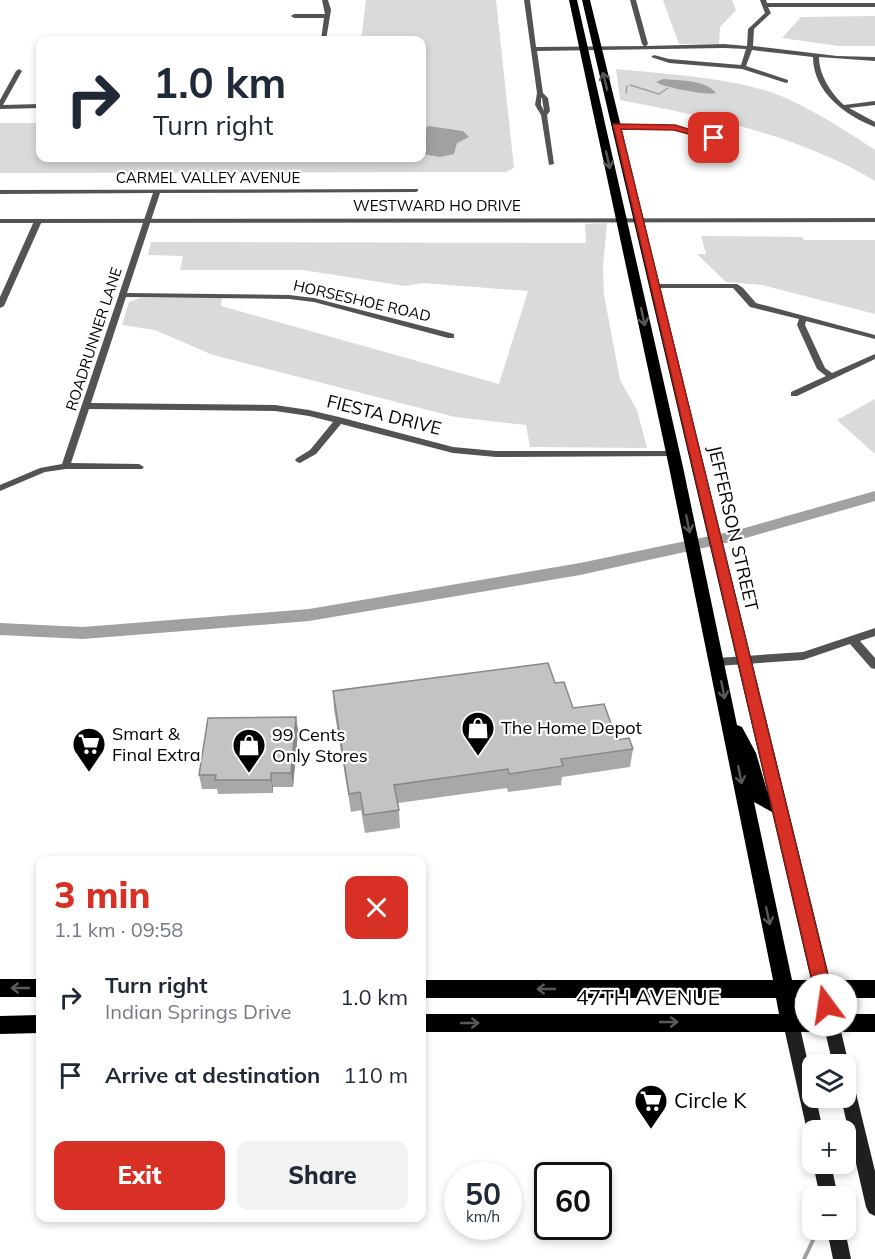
<!DOCTYPE html>
<meta charset="utf-8">
<style>
:root{--surface:#fff;--page:#f2f2f3;--text:#1f2937;--muted:#747a83;--accent:#d93025}
body{margin:0;font-family:Mulish,sans-serif;background:var(--page);color:var(--text);height:100vh;display:flex;flex-direction:column;font-size:22px;white-space:nowrap}
*{box-sizing:border-box;margin:0}
p{font-size:20px;color:var(--muted)}
.icon{flex:none;width:33px;height:33px;fill:none;stroke:currentColor;stroke-width:2;stroke-linecap:round;stroke-linejoin:round}
.map{position:relative;flex:1;overflow:hidden}
.sheet{position:absolute;left:36px;top:856px;width:390px;height:366px;display:flex;flex-direction:column;background:var(--surface);border-radius:12px;box-shadow:0 3px 9px #0003}
.sheet>*{flex:none}
.banner{position:absolute;left:36px;top:36px;width:390px;height:126px;border-radius:12px;box-shadow:0 3px 9px #0003;background:#fff;color:var(--text);overflow:hidden}
.controls{position:absolute;left:802px;top:1054px;display:grid;gap:12px}
.controls a{display:grid;place-items:center;width:54px;height:54px;border-radius:12px;background:var(--surface);box-shadow:0 3px 9px #0003;font-size:30px}
.speed{position:absolute;left:444px;top:1162px;display:flex;gap:12px;font-size:30px;font-weight:700;text-align:center}
.speed>*{display:grid;place-content:center;width:78px;height:78px;border-radius:50%;background:var(--surface);box-shadow:0 3px 9px #0003;line-height:1}
.speed small{font-size:15px;font-weight:400}
.speed .limit{border:3px solid #111;border-radius:9px;background:#fff;color:#111}
.pin{position:absolute;display:grid;place-items:center;width:51px;height:51px;color:#fff;margin:-26px;border-radius:12px;box-shadow:0 3px 9px #0006}
.me{position:absolute;width:66px;margin:-33px;rotate:346deg;stroke-linejoin:round;filter:drop-shadow(0 0 4px #0008)}
.turn{display:flex;align-items:center;gap:21px;height:126px;padding:0 18px;font-size:27px}
.turn .icon{width:78px;height:78px;stroke-width:2.5}
.turn b{display:block;font-size:42px;line-height:51px}
.round{display:grid;place-items:center;flex:none;width:63px;height:63px;border-radius:12px;background:var(--page)}
.head{display:flex;align-items:center;justify-content:space-between;height:102px;padding:0 18px}
h1{font-size:36px;font-weight:800;line-height:45px;color:var(--accent)}
.primary-button{display:flex;gap:12px;margin-top:auto;padding:12px 18px}
.primary-button a{flex:1;height:69px;border-radius:12px;background:var(--accent);color:#fff;font-size:24px;font-weight:800;line-height:69px;text-align:center}
.primary-button a+a{background:var(--page);color:var(--text)}
ul{padding:0;list-style:none}
li{display:flex;align-items:center;gap:18px;height:78px;padding:0 18px}
li div{flex:1}
li b{display:block;font-size:22px}
li em{font-style:normal}
.map>svg:first-child{display:block}
.green{fill:#dadada}
.water{fill:#a1a1a1}
.lines{fill:none;stroke-linecap:round;stroke-linejoin:round}
.stream-far1{stroke:#a1a1a1;stroke-width:1.5}
.stream{stroke:#a1a1a1;stroke-width:4}
.river{fill:#a1a1a1;fill-rule:evenodd}
.minor{fill:#535353;fill-rule:evenodd}
.tertiary{fill:#535353;fill-rule:evenodd}
.secondary{fill:#202020;fill-rule:evenodd}
.primary{fill:#000;fill-rule:evenodd}
.wall{fill:#a8a8a8}
.shaded-wall{fill:#888}
.building{fill:#c3c3c3;stroke:#888;stroke-width:1.5}
.oneway{stroke:#595959}
.route{fill:#d93025;stroke:#8d1f18;stroke-width:1.5}
.labels{text-anchor:middle;stroke-width:4.5;stroke-linejoin:round;paint-order:stroke}
.far-street-label{font-size:15px;fill:#000;stroke:#fff}
.street-label{font-size:18px;fill:#000;stroke:#fff}
.poi-label{font-size:18px;fill:#000;stroke:#fff;text-anchor:start}
.near-street-label{font-size:21px;fill:#000;stroke:#fff}
.near-poi-label{font-size:21px;fill:#000;stroke:#fff;text-anchor:start}
</style>
<div class="map">
<svg width="875" height="1259" viewBox="0 0 875 1259">
<rect width="100%" height="100%" fill="#fff"/>
<g class="green">
<path d="M 366,0 L 496,0 L 514,168 L 506,172 L 0,173 L 0,123 L 40,123 L 40,158 L 422,158 L 422,40 L 361,40 Z"/>
<path d="M 663,0 L 732,0 L 736,10 L 720,27 L 719,44 L 679,44 Z"/>
<path d="M 875,16 L 875,46 L 839,46 L 782,38 L 801,17 Z"/>
<path d="M 616,69 C 666,74 743,78 788,99 C 818,113 848,132 875,150 L 875,181 C 798,134 707,117 620,100 Z"/>
<path d="M 607,223 L 603,267 L 604,295 L 620,380 L 637,410 L 647,448 L 530,447 L 526,425 L 455,417 L 213,355 L 155,330 L 122,325 L 129,302 L 140,298 L 222,298 L 221,306 L 499,384 L 528,291 L 423,283 L 405,286 L 303,270 L 180,270 L 183,256 L 148,255 L 151,242 L 586,243 L 585,224 Z"/>
<path d="M 701,236 L 802,237 L 804,240 L 875,240 L 875,314 L 762,285 L 726,282 L 697,254 L 706,254 Z"/>
<path d="M 875,399 L 875,454 L 837,420 Z"/>
</g>
<g class="water">
<path d="M 663,79 C 679,81 705,79 716,93 C 709,96 662,87 656,82 Z"/>
<path d="M 428,126 L 463,131 L 469,137 L 457,143 L 454,154 L 440,157 L 422,154 L 422,146 L 425,143 L 423,132 Z"/>
</g>
<g class="lines">
<g class="stream-far1">
<path d="M 630,85 L 659,94 L 668,88"/>
<path d="M 626,93 L 627,86"/>
</g>
<path class="stream" d="M 804,1259 L 815,1236"/>
<path class="river" d="M 875,491 L 875,501 L 735,541 L 580,575 L 309,621 L 83,639 L 0,635 L 0,623 L 83,627 L 309,609 L 580,563 L 734,531 Z"/>
<g class="minor">
<path d="M 322,0 L 328,0 L 331,10 L 326,40 L 321,40 L 324,18 L 294,18 L 291,16 L 294,14 L 325,14 Z"/>
<path d="M 524,0 L 530,0 L 536,47 L 644,46 L 642,44 L 630,0 L 636,0 L 648,44 L 646,46 L 724,44 L 747,46 L 748,29 L 765,13 L 760,0 L 766,0 L 767,3 L 875,3 L 875,7 L 768,7 L 771,13 L 754,29 L 753,46 L 837,56 L 875,57 L 875,61 L 819,57 C 819,75 831,93 844,105 L 875,101 L 875,105 L 849,108 L 875,122 L 875,127 C 846,116 813,92 813,57 L 752,50 L 746,66 L 788,80 L 788,82 L 786,83 L 742,69 L 669,63 L 651,57 L 654,55 L 669,59 L 741,65 L 746,49 L 724,48 L 537,51 L 543,93 L 548,98 L 550,111 L 547,115 L 554,164 L 549,165 L 541,115 L 535,105 L 537,93 ZM 541,98 L 542,98 L 544,111 L 541,105 Z"/>
<path d="M 19,69 L 22,71 L 3,105 L 40,104 L 40,108 L 0,109 L 0,100 L 16,71 Z"/>
<path d="M 616,124 L 666,124 L 717,138 L 714,140 L 666,128 L 614,127 L 614,125 Z"/>
<path d="M 418,189 L 418,191 L 416,192 L 160,193 L 127,293 L 289,295 L 314,298 L 454,334 L 454,338 L 448,338 L 314,302 L 289,299 L 126,297 L 91,403 L 275,405 L 309,410 L 339,417 L 453,447 L 496,451 L 673,451 L 676,452 L 678,454 L 676,456 L 496,457 L 453,453 L 341,424 L 316,454 L 300,463 L 297,462 L 295,460 L 297,458 L 310,450 L 333,422 L 309,416 L 275,411 L 89,409 L 71,463 L 139,464 L 144,467 L 142,469 L 66,469 L 45,472 L 0,491 L 0,485 L 40,468 L 62,464 L 153,193 L 0,194 L 0,190 Z"/>
<path d="M 35,219 L 42,221 L 4,306 L 0,308 L 0,297 Z"/>
<path d="M 651,284 L 737,284 L 743,288 L 756,303 L 875,335 L 875,339 L 806,321 L 805,325 L 825,368 L 832,373 L 875,354 L 875,359 L 797,396 L 791,396 L 791,392 L 826,376 L 817,369 L 797,325 L 799,319 L 750,307 L 733,288 L 654,288 L 650,286 Z"/>
<path d="M 875,628 L 875,636 L 860,641 L 875,658 L 875,669 L 871,668 L 850,644 L 803,660 L 717,666 L 712,662 L 717,658 L 803,652 Z"/>
</g>
<path class="tertiary" d="M 875,218 L 875,222 L 0,223 L 0,219 Z"/>
<g class="secondary">
<path d="M 791,1016 L 797,1018 L 799,1023 L 813,1085 L 813,1098 L 816,1098 L 823,1131 L 813,1131 L 813,1138 L 809,1137 L 807,1131 L 783,1023 L 785,1018 Z"/>
<path d="M 831,1016 L 837,1018 L 839,1023 L 849,1065 L 846,1071 L 846,1065 L 833,1065 L 823,1023 L 825,1018 Z"/>
<path d="M 846,1077 L 852,1079 L 854,1085 L 875,1171 L 875,1216 L 869,1213 L 866,1207 L 841,1098 L 846,1098 Z"/>
<path d="M 813,1164 L 831,1164 L 838,1197 L 820,1197 Z"/>
<path d="M 827,1230 L 845,1230 L 851,1259 L 833,1259 Z"/>
</g>
<g class="primary">
<path d="M 569,0 L 577,0 L 683,467 L 737,725 L 742,727 L 756,753 L 768,794 L 582,0 L 590,0 L 830,980 L 875,980 L 875,998 L 835,998 L 839,1014 L 875,1014 L 875,1032 L 422,1032 L 422,1014 L 779,1014 L 776,998 L 422,998 L 422,980 L 773,980 L 669,467 ZM 754,802 L 772,812 L 811,980 L 792,980 ZM 795,998 L 815,998 L 819,1014 L 799,1014 Z"/>
<rect x="0" y="979" width="40" height="18"/>
<path d="M 40,1015 L 40,1033 L 0,1034 L 0,1016 Z"/>
</g>
</g>
<g class="wall">
<path d="M 555,683 L 573,708 L 617,740 L 633,749 L 630,767 L 562,777 L 561,785 L 508,792 L 507,788 L 398,803 L 399,810 L 400,828 L 365,833 L 361,810 L 351,812 L 334,709 L 333,691 Z"/>
<path d="M 296,717 L 298,731 L 293,787 L 273,787 L 273,793 L 218,794 L 217,789 L 202,789 L 199,775 Z"/>
</g>
<g class="shaded-wall">
<path d="M 296,717 L 298,731 L 293,787 L 291,773 Z"/>
<path d="M 271,773 L 273,787 L 273,793 L 271,780 Z"/>
</g>
<g class="building">
<path d="M 548,663 L 555,683 L 564,682 L 573,708 L 604,704 L 617,740 L 629,738 L 633,749 L 561,759 L 563,766 L 509,774 L 508,769 L 394,785 L 399,810 L 364,815 L 360,792 L 349,794 L 333,691 Z"/>
<path d="M 296,717 L 291,773 L 271,773 L 271,780 L 215,780 L 216,775 L 199,775 L 208,718 Z"/>
</g>
<defs><path id="oneway-shaft" d="M-6 0H5M1.5-3L5.5 0L1.5 3" fill="none" stroke-width="1.6" stroke-linecap="round" stroke-linejoin="round" transform="scale(1.5)"/></defs>
<g class="oneway">
<use href="#oneway-shaft" transform="translate(605 81) rotate(-104)"/>
<use href="#oneway-shaft" transform="translate(608 160) rotate(77)"/>
<use href="#oneway-shaft" transform="translate(643 317) rotate(78)"/>
<use href="#oneway-shaft" transform="translate(688 524) rotate(78)"/>
<use href="#oneway-shaft" transform="translate(723 690) rotate(79)"/>
<use href="#oneway-shaft" transform="translate(740 775) rotate(79)"/>
<use href="#oneway-shaft" transform="translate(768 916) rotate(78)"/>
<use href="#oneway-shaft" transform="translate(20 988) rotate(-180)"/>
<use href="#oneway-shaft" transform="translate(546 989) rotate(-180)"/>
<use href="#oneway-shaft" transform="translate(669 1022)"/>
<use href="#oneway-shaft" transform="translate(470 1023)"/>
</g>
<path class="route" d="M 613,124 L 675,125 L 718,138 L 714,141 L 674,130 L 621,129 L 835,1005 L 833,1011 L 826,1013 L 820,1011 L 818,1005 Z"/>
<defs>
<g id="shop-pin" transform="scale(1.725)"><path d="M0 17L-7.5 6A9.5 9.5 0 1 1 7.5 6Z" fill="#000" stroke="#fff"/><path d="M-5-2.5h2.3a2.7 3.5 0 0 1 5.4 0H5L5.5 6h-11ZM-1.5-2.5h3a1.5 2.3 0 0 0-3 0Z" fill="#fff"/></g>
<g id="supermarket-pin" transform="scale(1.725)"><path d="M0 17L-7.5 6A9.5 9.5 0 1 1 7.5 6Z" fill="#000" stroke="#fff"/><path d="M-6-5.5h2.5l.6 2H6L4.5 2H-2.5L-4.4-4H-6ZM-1.5 3.2a1.3 1.3 0 1 0 .1 0ZM3 3.2a1.3 1.3 0 1 0 .1 0Z" fill="#fff"/></g>
</defs>
<g fill-rule="evenodd">
<use href="#shop-pin" x="478" y="728"/>
<use href="#supermarket-pin" x="89" y="744"/>
<use href="#shop-pin" x="249" y="745"/>
<use href="#supermarket-pin" x="651" y="1101"/>
</g>
<g class="labels">
<g class="far-street-label">
<text x="208" y="183">CARMEL VALLEY AVENUE</text>
<text x="437" y="211">WESTWARD HO DRIVE</text>
<text transform="translate(362 301) rotate(13)" y="5">HORSESHOE ROAD</text>
<text transform="translate(94 339) rotate(-72)" y="5">ROADRUNNER LANE</text>
</g>
<g class="street-label">
<text transform="translate(384 415) rotate(14)" y="6">FIESTA DRIVE</text>
<text transform="translate(733 528) rotate(77)" y="6">JEFFERSON STREET</text>
</g>
<g class="poi-label">
<text x="501" y="734">The Home Depot</text>
<text x="112" y="740">Smart &amp;<tspan x="112" dy="21">Final Extra</tspan></text>
<text x="272" y="741">99 Cents<tspan x="272" dy="21">Only Stores</tspan></text>
</g>
<g class="near-street-label">
<text x="648" y="1005">47TH AVENUE</text>
</g>
<g class="near-poi-label">
<text x="674" y="1108">Circle K</text>
</g>
</g>
</svg>
<div class="controls">
<a><svg class="icon" aria-label="layers" viewBox="0 0 24 24"><path d="M12 4l9 5-9 5-9-5zM3 14l9 5 9-5"/></svg></a>
<a>+</a>
<a>−</a>
</div>
<div class="speed"><div>50<small>km/h</small></div><div class="limit">60</div></div>
<div class="pin" style="left:714px;top:138px;background:#d93025"><svg class="icon" aria-label="arrive" viewBox="0 0 24 24"><path d="M6 21V4h12l-3 4 3 4H6"/></svg></div>
<svg class="me" style="left:826px;top:1005px" viewBox="-20 -20 40 40"><circle r="19" fill="#fff"/><path d="M0-13L10 11 0 6-10 11z" fill="#d93025"/></svg>
<div class="banner">
<div class="turn"><svg class="icon" aria-label="right" viewBox="0 0 24 24"><path d="M7 20v-9h11M14 6l5 5-5 5"/></svg><div><b>1.0 km</b>Turn right</div></div>
</div>
<section class="sheet">
<div class="head"><div><h1>3 min</h1><p>1.1 km · 09:58</p></div><a class="round" style="background:#d93025;color:#fff"><svg class="icon" aria-label="close" viewBox="0 0 24 24"><path d="M6 6l12 12M18 6L6 18"/></svg></a></div>
<ul>
<li><svg class="icon" aria-label="right" viewBox="0 0 24 24"><path d="M7 20v-9h11M14 6l5 5-5 5"/></svg><div><b>Turn right</b><p>Indian Springs Drive</p></div><em>1.0 km</em></li>
<li><svg class="icon" aria-label="arrive" viewBox="0 0 24 24"><path d="M6 21V4h12l-3 4 3 4H6"/></svg><div><b>Arrive at destination</b></div><em>110 m</em></li>
</ul>
<div class="primary-button"><a>Exit</a><a>Share</a></div>
</section>
</div>
